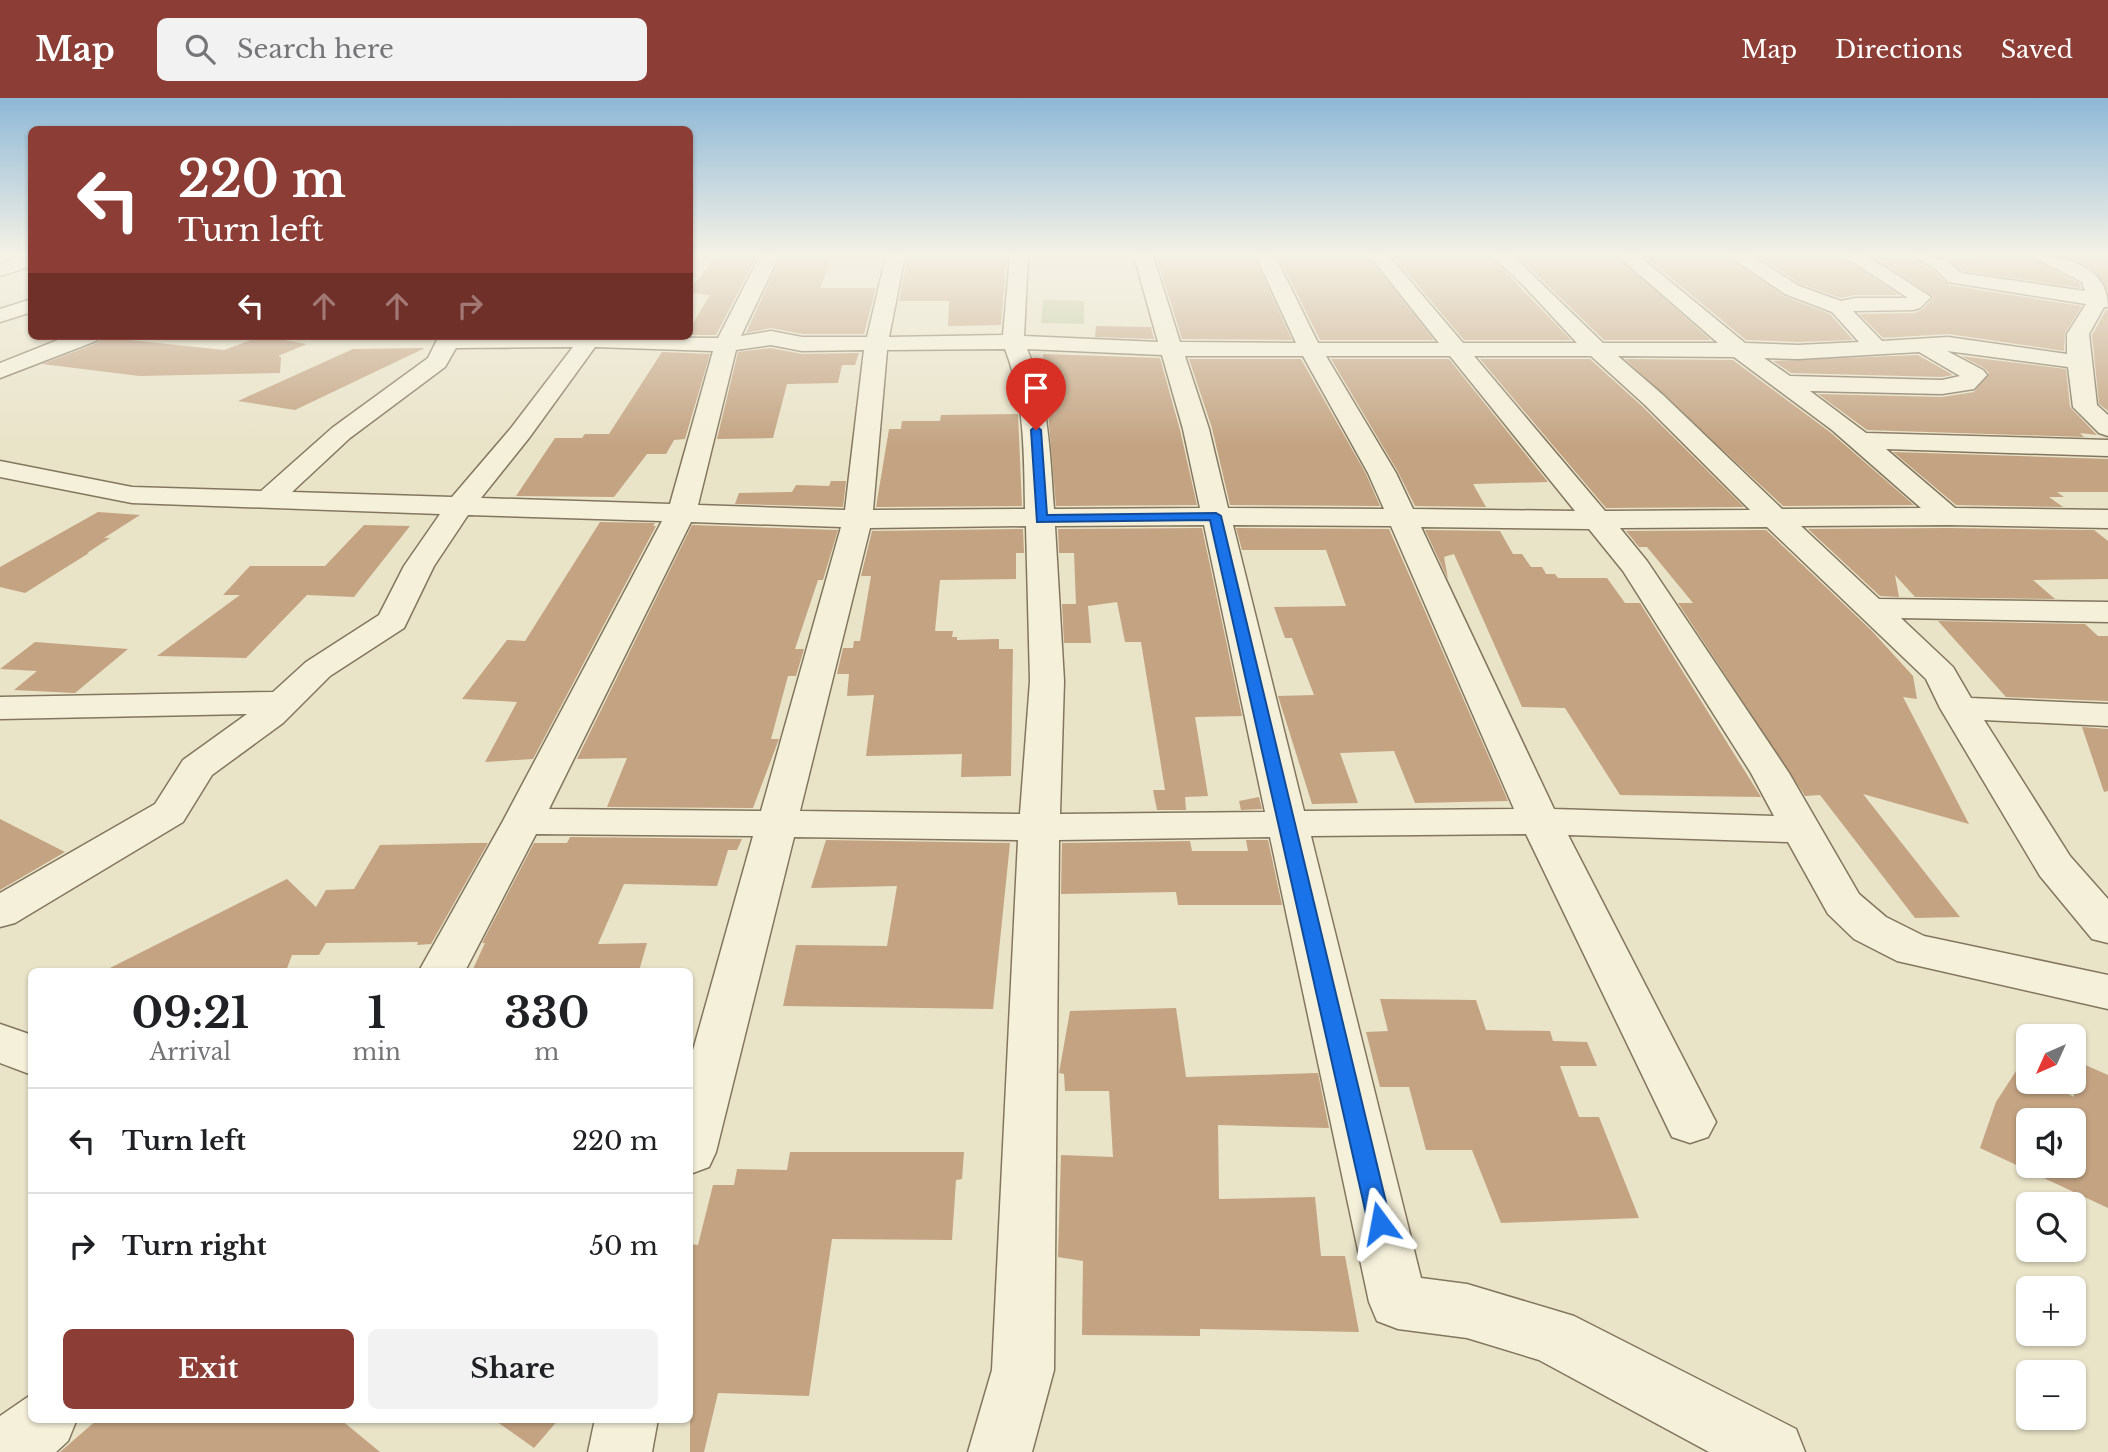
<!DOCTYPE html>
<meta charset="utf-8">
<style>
:root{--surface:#fff;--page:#f2f2f2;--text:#202124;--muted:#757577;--line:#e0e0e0;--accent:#8c3d35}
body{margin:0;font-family:"Libre Baskerville",serif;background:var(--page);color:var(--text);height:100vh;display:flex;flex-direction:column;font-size:26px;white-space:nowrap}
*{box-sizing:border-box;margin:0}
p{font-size:23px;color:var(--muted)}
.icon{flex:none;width:38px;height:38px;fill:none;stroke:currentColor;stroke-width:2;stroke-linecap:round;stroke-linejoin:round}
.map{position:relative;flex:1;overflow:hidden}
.details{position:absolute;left:28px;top:870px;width:665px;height:455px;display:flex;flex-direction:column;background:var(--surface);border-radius:10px;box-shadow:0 2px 5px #0004}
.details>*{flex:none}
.top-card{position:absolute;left:28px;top:28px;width:665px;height:214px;border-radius:10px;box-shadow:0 2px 5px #0004;background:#8c3d35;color:#fff;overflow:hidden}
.needle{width:46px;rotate:225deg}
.tools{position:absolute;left:2016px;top:926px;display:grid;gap:14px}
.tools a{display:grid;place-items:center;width:70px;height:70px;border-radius:10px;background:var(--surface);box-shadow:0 2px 5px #0004;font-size:35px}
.pin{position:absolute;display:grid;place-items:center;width:60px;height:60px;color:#fff;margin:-72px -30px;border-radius:50% 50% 50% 0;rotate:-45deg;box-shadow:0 0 7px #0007}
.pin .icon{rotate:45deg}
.me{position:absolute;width:77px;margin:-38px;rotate:347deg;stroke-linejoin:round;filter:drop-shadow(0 0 5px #0008)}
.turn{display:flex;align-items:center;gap:24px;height:147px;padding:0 35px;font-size:32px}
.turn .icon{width:91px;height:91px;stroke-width:2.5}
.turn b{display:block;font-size:49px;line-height:60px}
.lanes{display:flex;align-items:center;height:66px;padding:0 35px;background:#0003;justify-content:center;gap:35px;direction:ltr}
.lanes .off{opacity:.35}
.eta{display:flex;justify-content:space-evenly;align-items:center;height:119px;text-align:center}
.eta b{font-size:42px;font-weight:700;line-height:49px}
.action{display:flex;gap:14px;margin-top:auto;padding:14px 35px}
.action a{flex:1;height:80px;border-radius:10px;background:var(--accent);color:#fff;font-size:28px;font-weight:700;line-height:80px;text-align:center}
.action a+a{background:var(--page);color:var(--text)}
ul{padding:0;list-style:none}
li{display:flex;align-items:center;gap:21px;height:105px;padding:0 35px;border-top:2px solid var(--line)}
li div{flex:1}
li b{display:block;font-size:26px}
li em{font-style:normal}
header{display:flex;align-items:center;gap:42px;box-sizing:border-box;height:98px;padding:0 35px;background:var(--accent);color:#fff}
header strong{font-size:33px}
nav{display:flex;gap:38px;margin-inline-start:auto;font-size:24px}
.search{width:490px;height:63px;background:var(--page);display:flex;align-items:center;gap:18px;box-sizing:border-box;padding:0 24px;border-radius:10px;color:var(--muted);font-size:26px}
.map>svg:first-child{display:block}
.green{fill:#bec79d}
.building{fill:#c3a382;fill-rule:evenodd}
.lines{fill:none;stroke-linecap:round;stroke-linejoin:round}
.minor-casing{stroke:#83765f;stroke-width:3}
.minor{fill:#f5f0da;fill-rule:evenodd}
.route{fill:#1a73e8;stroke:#114b97;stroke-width:2}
</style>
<header>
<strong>Map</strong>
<div class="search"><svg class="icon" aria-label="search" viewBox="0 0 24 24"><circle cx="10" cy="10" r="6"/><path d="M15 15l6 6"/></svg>Search here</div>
<nav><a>Map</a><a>Directions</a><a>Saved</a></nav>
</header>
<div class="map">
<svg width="2108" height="1354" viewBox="0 0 2108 1354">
<rect width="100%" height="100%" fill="#e9e3c8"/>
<path class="green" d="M 1043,202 L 1084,203 L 1084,226 L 1041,225 Z"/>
<g class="building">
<path d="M 716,158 L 757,158 L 716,237 L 690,237 L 690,230 L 710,197 L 690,195 L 690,191 Z"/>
<path d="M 781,158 L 832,158 L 820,190 L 876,190 L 864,236 L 802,236 L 771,230 L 746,235 Z"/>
<path d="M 908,158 L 1007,158 L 1001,227 L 948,228 L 949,203 L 899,203 Z"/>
<path d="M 1156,158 L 1254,158 L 1292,242 L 1182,241 Z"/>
<path d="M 1278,158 L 1368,158 L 1434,242 L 1320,242 Z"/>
<path d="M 1393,158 L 1490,158 L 1571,242 L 1464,242 Z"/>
<path d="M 1517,158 L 1616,158 L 1711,242 L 1604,242 Z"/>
<path d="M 1644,158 L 1726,158 L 1784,198 L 1830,216 L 1853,242 L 1798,244 L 1746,242 Z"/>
<path d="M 1758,158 L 1841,158 L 1899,197 L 1855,197 L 1841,200 L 1800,186 Z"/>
<path d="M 1984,158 L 2028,158 L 2080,186 L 2081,190 L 1962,173 L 1947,161 L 1992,162 Z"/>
<path d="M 2062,158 L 2108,158 L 2108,193 L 2094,173 L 2084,166 Z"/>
<path d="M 1873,159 L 1911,160 L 1935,174 L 1948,187 L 2082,208 L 2065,235 L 2064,253 L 1948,236 L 1883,240 L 1859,216 L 1914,215 L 1922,212 L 1934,199 Z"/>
<path d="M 2106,212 L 2108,212 L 2108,313 L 2099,306 L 2092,237 Z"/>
<path d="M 1096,228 L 1151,229 L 1154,241 L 1095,239 Z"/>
<path d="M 262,238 L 307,246 L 278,258 L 281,259 L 280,275 L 139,278 L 42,266 L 97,245 L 101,239 L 224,252 Z"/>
<path d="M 425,250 L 295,312 L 238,303 L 353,251 Z"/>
<path d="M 771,250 L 802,256 L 859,255 L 855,267 L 842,267 L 838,285 L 787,286 L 773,340 L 717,341 L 738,254 Z"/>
<path d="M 662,254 L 710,256 L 685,341 L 674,342 L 666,356 L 647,356 L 614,399 L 516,398 L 555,340 L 582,340 L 585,336 L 609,336 Z"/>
<path d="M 1043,256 L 1160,260 L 1180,332 L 1197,407 L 1056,408 Z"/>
<path d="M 1918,257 L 1953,277 L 1942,279 L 1791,275 L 1773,263 Z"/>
<path d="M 1961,258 L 2066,271 L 2070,309 L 2097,337 L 2080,335 L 2084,339 L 1867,332 L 1818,296 L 1942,299 L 1974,294 L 1989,275 L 1984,270 Z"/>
<path d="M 1189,261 L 1301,261 L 1366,376 L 1380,408 L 1230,407 L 1212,330 Z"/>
<path d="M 1331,261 L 1449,261 L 1548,384 L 1473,386 L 1486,409 L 1415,408 L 1398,374 Z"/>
<path d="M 1480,261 L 1590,261 L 1643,309 L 1744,409 L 1606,410 Z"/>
<path d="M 1625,261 L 1733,262 L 1830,334 L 1914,407 L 1783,408 Z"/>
<path d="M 1018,316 L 1022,408 L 876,409 L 889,331 L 901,331 L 902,323 L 940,323 L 941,317 Z"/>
<path d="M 1893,354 L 2108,361 L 2108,394 L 2057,394 L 2064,399 L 2049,399 L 2063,409 L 1956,407 Z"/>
<path d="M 831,383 L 846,383 L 843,409 L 735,406 L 739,395 L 792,394 L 796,387 L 829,388 Z"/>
<path d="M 98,414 L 140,417 L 104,440 L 110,440 L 87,455 L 89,455 L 25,495 L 0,489 L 0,469 Z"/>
<path d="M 600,424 L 655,425 L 653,428 L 656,428 L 533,661 L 485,664 L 517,604 L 462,601 L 507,542 L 525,543 Z"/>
<path d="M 364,427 L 410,428 L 354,499 L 307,497 L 246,560 L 157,558 L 240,497 L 223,497 L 250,468 L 325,468 Z"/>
<path d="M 692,427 L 838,432 L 823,482 L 818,482 L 795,551 L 804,551 L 796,578 L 788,578 L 771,641 L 779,641 L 753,710 L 607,709 L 627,660 L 577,661 Z"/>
<path d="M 1202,430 L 1242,618 L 1195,619 L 1208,698 L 1185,699 L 1186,712 L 1157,712 L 1153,692 L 1165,692 L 1141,544 L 1125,544 L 1117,504 L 1088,508 L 1091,545 L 1064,545 L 1062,506 L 1076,506 L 1074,455 L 1059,455 L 1058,431 Z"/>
<path d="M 1236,430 L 1389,431 L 1508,703 L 1415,705 L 1394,653 L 1340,655 L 1358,705 L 1312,706 L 1278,598 L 1314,597 L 1292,540 L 1285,540 L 1274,509 L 1346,508 L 1326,452 L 1242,452 Z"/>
<path d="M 1948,430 L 2094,432 L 2108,443 L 2108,481 L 2033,482 L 2055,501 L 1915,499 L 1895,477 L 1899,499 L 1880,498 L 1808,431 Z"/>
<path d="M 1023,431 L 1024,455 L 1016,455 L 1016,481 L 940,482 L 935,533 L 953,533 L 952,539 L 957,539 L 957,542 L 999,541 L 999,551 L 1013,551 L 1011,678 L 961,679 L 962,656 L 866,658 L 874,597 L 847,598 L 849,576 L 837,576 L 843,550 L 853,550 L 854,543 L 860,543 L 871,478 L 861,478 L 872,433 Z"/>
<path d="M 1425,432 L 1500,433 L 1513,456 L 1522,456 L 1531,469 L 1542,469 L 1546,476 L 1555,476 L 1558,480 L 1607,480 L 1625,505 L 1640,505 L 1761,699 L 1620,697 L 1565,610 L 1522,609 L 1454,456 L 1444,459 L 1448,481 Z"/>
<path d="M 1766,432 L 1872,533 L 1913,578 L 1917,601 L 1903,599 L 1969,726 L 1863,696 L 1960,819 L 1915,820 L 1820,697 L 1805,698 L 1678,505 L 1693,505 L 1647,449 L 1639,449 L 1626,433 Z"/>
<path d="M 1938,523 L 2085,526 L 2098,538 L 2108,538 L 2108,603 L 2006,599 Z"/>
<path d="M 35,544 L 128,551 L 75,595 L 14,592 L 37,573 L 0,571 Z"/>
<path d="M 2082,629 L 2108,631 L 2108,693 L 2104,694 Z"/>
<path d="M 1259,699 L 1262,711 L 1241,712 L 1239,703 Z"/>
<path d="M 0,721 L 65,754 L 0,792 Z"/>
<path d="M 570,739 L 742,741 L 737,752 L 728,752 L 717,788 L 624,786 L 598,846 L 647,845 L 639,873 L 472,873 L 485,845 L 482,845 L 534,745 L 567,745 Z"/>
<path d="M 826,742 L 1010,745 L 993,911 L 783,908 L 796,847 L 887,848 L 897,788 L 811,790 Z"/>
<path d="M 1246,742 L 1268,742 L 1282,807 L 1178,807 L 1176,794 L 1061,796 L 1062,745 L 1190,743 L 1192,753 L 1248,753 Z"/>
<path d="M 474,745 L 488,745 L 431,846 L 417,847 L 418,844 L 326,845 L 319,857 L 292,857 L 286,873 L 104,873 L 287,781 L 316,809 L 326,792 L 354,791 L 380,747 Z"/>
<path d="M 1380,901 L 1476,902 L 1486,932 L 1550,933 L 1553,943 L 1587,944 L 1597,968 L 1560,968 L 1579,1019 L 1599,1019 L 1639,1120 L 1501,1125 L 1472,1052 L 1426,1052 L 1409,989 L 1380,989 L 1366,934 L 1388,933 Z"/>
<path d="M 1176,910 L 1186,979 L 1318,975 L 1329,1030 L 1218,1027 L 1219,1101 L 1315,1099 L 1321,1158 L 1345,1158 L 1359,1234 L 1200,1231 L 1200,1238 L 1082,1237 L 1083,1163 L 1058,1159 L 1061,1057 L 1113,1059 L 1109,993 L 1065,993 L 1064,976 L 1059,975 L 1070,913 Z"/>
<path d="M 2074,962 L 2108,977 L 2108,1110 L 1980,1050 L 1996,1004 L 2018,970 L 2028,975 L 2028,984 L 2044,984 L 2074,999 ZM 2028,1022 L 2074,1022 L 2074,1068 L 2028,1068 Z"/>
<path d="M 790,1054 L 964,1054 L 962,1081 L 956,1082 L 952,1142 L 832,1141 L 809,1298 L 718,1295 L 704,1354 L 690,1354 L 690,1146 L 698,1147 L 713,1087 L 734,1087 L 737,1071 L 787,1072 Z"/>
<path d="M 98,1321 L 340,1321 L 380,1354 L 60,1354 Z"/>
<path d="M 493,1321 L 559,1321 L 534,1350 Z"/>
</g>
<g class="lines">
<g class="minor-casing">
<g id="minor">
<path d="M 24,158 L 32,158 L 32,168 L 0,178 L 0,166 Z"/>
<path d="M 760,158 L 779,158 L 741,238 L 771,233 L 802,239 L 867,239 L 886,158 L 905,158 L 889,239 L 1003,237 L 1010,158 L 1028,158 L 1024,238 L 1158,244 L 1134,158 L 1153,158 L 1180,244 L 1296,245 L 1256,158 L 1275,158 L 1318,245 L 1439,245 L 1370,158 L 1389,158 L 1463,245 L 1577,245 L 1525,189 L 1492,158 L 1513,158 L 1603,245 L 1718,245 L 1618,158 L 1639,158 L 1745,245 L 1798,247 L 1859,244 L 1832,214 L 1785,196 L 1729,158 L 1752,158 L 1799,188 L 1841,203 L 1855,200 L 1908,200 L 1844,158 L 1867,158 L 1931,199 L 1920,210 L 1913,212 L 1853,213 L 1882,243 L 1948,239 L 2067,256 L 2067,236 L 2086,206 L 1948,184 L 1937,172 L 1913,158 C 1934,158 1946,159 1961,175 L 2085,193 L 2082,184 L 2031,158 C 2066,158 2108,168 2108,209 L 2104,209 L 2089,236 L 2097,307 L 2108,317 L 2108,338 L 2099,335 L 2073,309 L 2068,269 L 1947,253 L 1983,272 L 1987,277 L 1974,291 L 1942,296 L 1810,293 L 1866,335 L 2108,342 L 2108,358 L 1886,351 L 1955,410 L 2108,412 L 2108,430 L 1948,427 L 1801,428 L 1879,501 L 2108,504 L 2108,524 L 1901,520 L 1953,569 L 1971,600 L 2108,606 L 2108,628 L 1984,622 L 2070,758 L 2108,801 L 2108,845 L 2092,841 L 2040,778 L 1940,610 L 1926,581 L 1767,429 L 1620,430 L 1647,463 L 1789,675 L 1859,796 L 1886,819 L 1924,838 L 2108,877 L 2108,911 L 1897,863 L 1854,841 L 1828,816 L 1788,744 L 1568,737 L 1716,1024 L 1708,1039 L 1690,1045 L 1672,1039 L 1526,736 L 1311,738 L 1421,1180 L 1467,1186 L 1574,1218 L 1796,1331 L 1805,1354 L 1709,1354 L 1539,1262 L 1467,1240 L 1398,1231 L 1377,1223 L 1369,1204 L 1270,739 L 1059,742 L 1054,1272 L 1032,1354 L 968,1354 L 992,1272 L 1018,742 L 794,739 L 716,1054 L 709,1069 L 690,1076 L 690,963 L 753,738 L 536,736 L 465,873 L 419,873 L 503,723 L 662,423 L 468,417 L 434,468 L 404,530 L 330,578 L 283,625 L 212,677 L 183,724 L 15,825 L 0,829 L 0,795 L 155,706 L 183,662 L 247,616 L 0,621 L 0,599 L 273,594 L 306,564 L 379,517 L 404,468 L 440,416 L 132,405 L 0,379 L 0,363 L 132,389 L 261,393 L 332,330 L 428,260 L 439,238 L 718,240 ZM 771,247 L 802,253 L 864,252 L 845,412 L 698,407 L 736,252 ZM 573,249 L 511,330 L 452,399 L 292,394 L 350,340 L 445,269 L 456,250 ZM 595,249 L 713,253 L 670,406 L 481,400 L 529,340 ZM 1005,251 C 1025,302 1024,357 1025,411 L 873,412 L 887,252 ZM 1027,251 L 1162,257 L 1183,331 L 1200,410 L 1054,411 C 1050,357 1049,302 1027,251 ZM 1919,254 L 1960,278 L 1942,282 L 1790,278 L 1764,260 L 1798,261 ZM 1185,258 L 1303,258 L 1368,375 L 1384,411 L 1228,410 L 1209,331 ZM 1326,258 L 1450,258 L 1575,413 L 1413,411 L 1396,375 ZM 1474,258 L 1591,258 L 1645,307 L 1750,412 L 1605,413 ZM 1618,258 L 1734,259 L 1832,332 L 1921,410 L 1782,411 L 1663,297 ZM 691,424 L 841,429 L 761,713 L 549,711 ZM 1204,427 L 1265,714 L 1060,716 L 1064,583 L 1055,428 ZM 1233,427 L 1391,428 L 1514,711 L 1304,713 ZM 1026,428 L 1030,583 L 1020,716 L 800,713 L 870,430 ZM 1421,429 L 1589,431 L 1623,473 L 1751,675 L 1774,718 L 1554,711 Z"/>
<path d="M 32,201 L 32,214 L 0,224 L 0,211 Z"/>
<path d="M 68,238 L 99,238 L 96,243 L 0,280 L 0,265 Z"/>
<path d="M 0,926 L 32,937 L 32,977 L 0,965 Z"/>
<path d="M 32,1296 L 32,1321 L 77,1321 L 68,1343 L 56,1354 L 0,1354 L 0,1318 Z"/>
<path d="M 595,1321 L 658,1321 L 652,1354 L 588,1354 Z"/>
</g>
</g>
<use href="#minor" class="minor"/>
</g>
<linearGradient id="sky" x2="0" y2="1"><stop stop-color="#8eb8d6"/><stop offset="0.45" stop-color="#f5f2e6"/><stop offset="1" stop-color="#f5f2e6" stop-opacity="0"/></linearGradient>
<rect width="2108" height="348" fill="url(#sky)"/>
<path class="route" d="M 1036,328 L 1041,332 L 1047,417 L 1216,415 L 1221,418 L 1391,1125 L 1388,1132 L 1380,1135 L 1372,1132 L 1368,1125 L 1210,422 L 1037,424 L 1031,332 Z"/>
</svg>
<div class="tools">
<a><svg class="needle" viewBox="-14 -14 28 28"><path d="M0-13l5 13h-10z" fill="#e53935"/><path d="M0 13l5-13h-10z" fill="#757577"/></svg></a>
<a><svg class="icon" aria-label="sound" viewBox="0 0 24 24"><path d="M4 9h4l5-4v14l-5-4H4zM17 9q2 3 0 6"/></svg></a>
<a><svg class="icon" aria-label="search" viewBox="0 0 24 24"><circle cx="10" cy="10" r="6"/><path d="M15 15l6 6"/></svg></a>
<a>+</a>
<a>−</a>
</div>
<div class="pin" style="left:1036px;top:332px;background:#d93025"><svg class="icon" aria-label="arrive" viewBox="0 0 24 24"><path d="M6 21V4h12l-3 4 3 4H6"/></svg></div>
<svg class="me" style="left:1380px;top:1125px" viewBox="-20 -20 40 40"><path d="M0-17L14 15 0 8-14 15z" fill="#1a73e8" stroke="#fff" stroke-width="4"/></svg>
<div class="top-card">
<div class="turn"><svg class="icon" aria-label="left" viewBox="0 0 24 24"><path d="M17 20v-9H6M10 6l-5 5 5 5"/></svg><div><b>220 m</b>Turn left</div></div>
<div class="lanes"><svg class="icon" aria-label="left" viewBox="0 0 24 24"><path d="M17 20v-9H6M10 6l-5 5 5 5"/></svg><svg class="icon off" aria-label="ahead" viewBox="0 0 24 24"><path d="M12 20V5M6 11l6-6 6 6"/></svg><svg class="icon off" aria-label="ahead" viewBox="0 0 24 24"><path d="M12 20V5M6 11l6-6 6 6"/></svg><svg class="icon off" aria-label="right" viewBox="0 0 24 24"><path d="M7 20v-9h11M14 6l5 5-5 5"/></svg></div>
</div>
<section class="details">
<div class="eta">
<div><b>09:21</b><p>Arrival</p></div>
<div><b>1</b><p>min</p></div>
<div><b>330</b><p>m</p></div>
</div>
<ul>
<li><svg class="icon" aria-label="left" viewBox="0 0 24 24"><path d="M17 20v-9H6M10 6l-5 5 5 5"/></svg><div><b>Turn left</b></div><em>220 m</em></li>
<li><svg class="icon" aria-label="right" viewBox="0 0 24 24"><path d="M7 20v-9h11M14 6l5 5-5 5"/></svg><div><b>Turn right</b></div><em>50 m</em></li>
</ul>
<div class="action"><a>Exit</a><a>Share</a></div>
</section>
</div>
